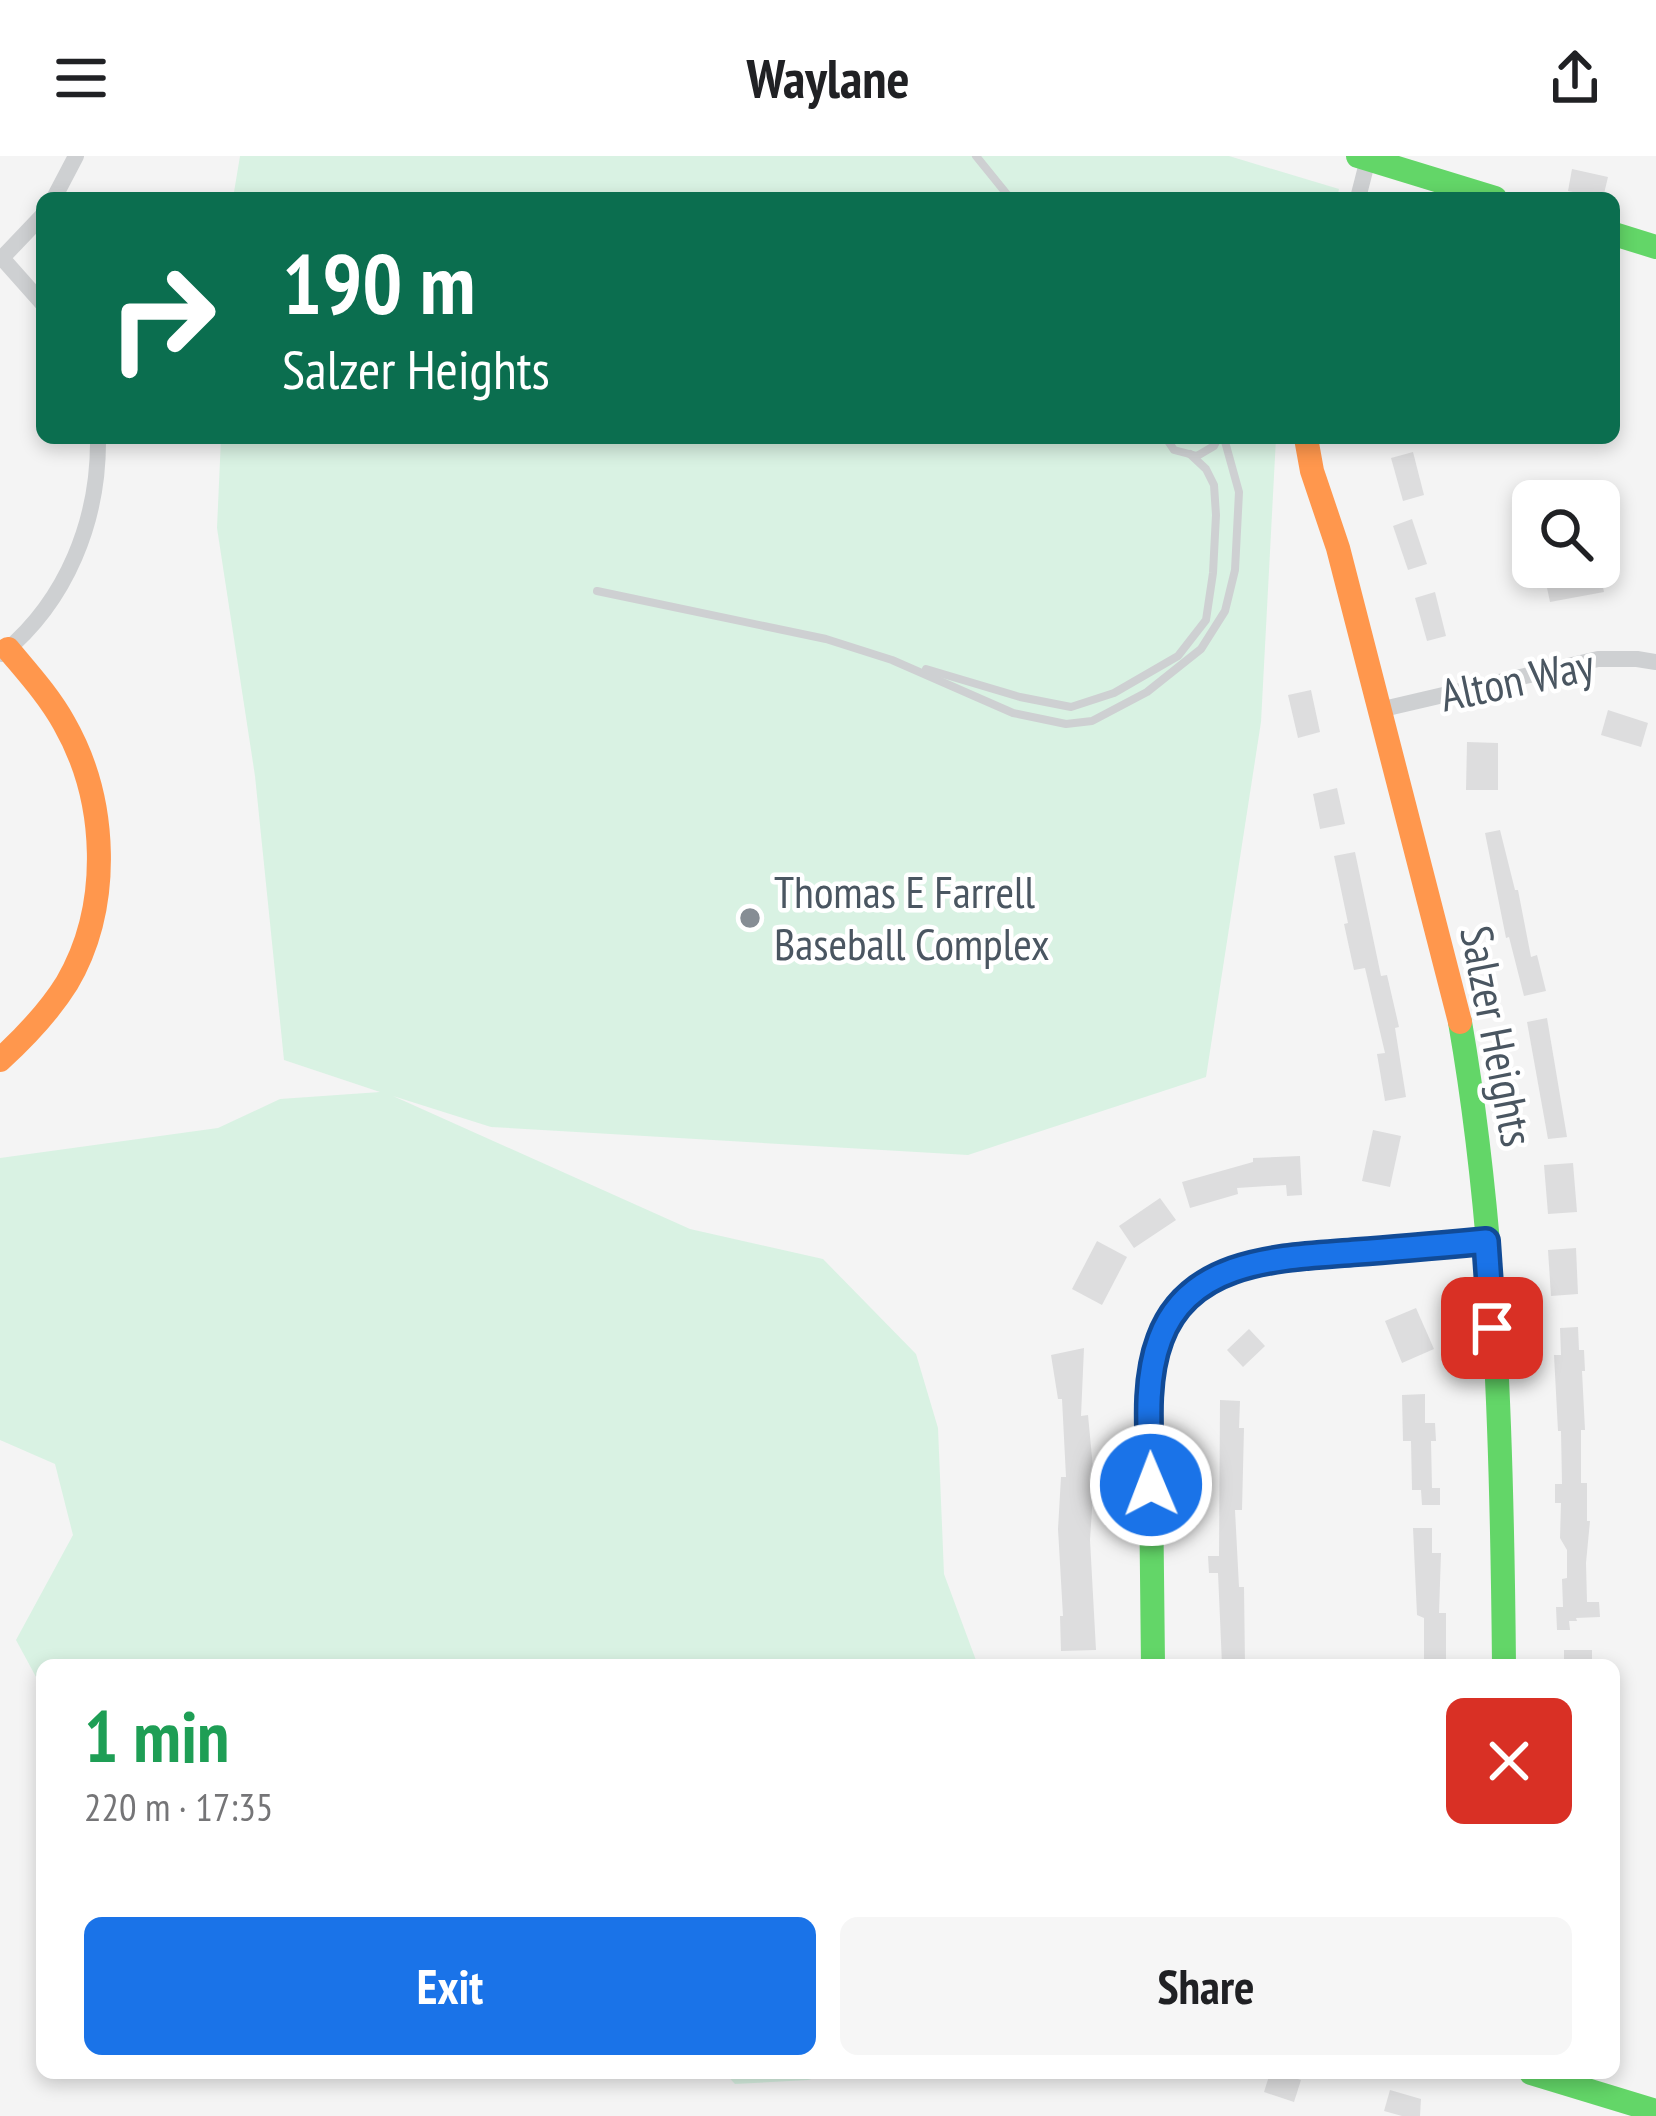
<!DOCTYPE html>
<meta charset="utf-8">
<style>
:root{--surface:#fff;--page:#f6f6f6;--text:#202124;--muted:#757577;--accent:#1a73e8}
body{margin:0;font-family:"PT Sans Narrow",sans-serif;background:var(--page);color:var(--text);height:100vh;display:flex;flex-direction:column;font-size:45px;white-space:nowrap}
*{box-sizing:border-box;margin:0}
p{font-size:39px;color:var(--muted)}
.icon{flex:none;width:66px;height:66px;fill:none;stroke:currentColor;stroke-width:2;stroke-linecap:round;stroke-linejoin:round}
.map{position:relative;flex:1;overflow:hidden}
.details{position:absolute;left:36px;top:1503px;width:1584px;height:420px;display:flex;flex-direction:column;background:var(--surface);border-radius:18px;box-shadow:0 6px 18px #0003}
.details>*{flex:none}
.hud{position:absolute;left:36px;top:36px;width:1584px;height:252px;border-radius:18px;box-shadow:0 6px 18px #0003;background:#0b6e4f;color:#fff;overflow:hidden}
.buttons{position:absolute;left:1512px;top:324px;display:grid;gap:24px}
.buttons a{display:grid;place-items:center;width:108px;height:108px;border-radius:18px;background:var(--surface);box-shadow:0 6px 18px #0003;font-size:60px}
.pin{position:absolute;display:grid;place-items:center;width:102px;height:102px;color:#fff;margin:-51px;border-radius:24px;box-shadow:0 6px 18px #0006}
.me{position:absolute;width:132px;margin:-66px;rotate:359deg;stroke-linejoin:round;filter:drop-shadow(0 0 9px #0008)}
.turn{display:flex;align-items:center;gap:42px;height:252px;padding:0 48px;font-size:54px}
.turn .icon{width:156px;height:156px;stroke-width:2.5}
.turn b{display:block;font-size:84px;line-height:102px}
.round{display:grid;place-items:center;flex:none;width:126px;height:126px;border-radius:18px;background:var(--page)}
.summary{display:flex;align-items:center;justify-content:space-between;height:204px;padding:0 48px}
h1{font-size:72px;font-weight:700;line-height:90px;color:#1e9e55}
.primary-button{display:flex;gap:24px;margin-top:auto;padding:24px 48px}
.primary-button a{flex:1;height:138px;border-radius:18px;background:var(--accent);color:#fff;font-size:48px;font-weight:700;line-height:138px;text-align:center}
.primary-button a+a{background:var(--page);color:var(--text)}
header{display:flex;justify-content:space-between;align-items:center;height:156px;padding:0 48px;background:var(--surface);font-size:54px;font-weight:700}
.map>svg:first-child{display:block}
.green{fill:#d9f2e3}
.building{fill:#ddddde}
.lines{fill:none;stroke-linecap:round;stroke-linejoin:round}
.lane{stroke:#ced0d2;stroke-width:8}
.street{stroke:#ced0d2;stroke-width:16}
.fast{stroke:#63d668;stroke-width:24}
.slow{stroke:#ff974d;stroke-width:24}
.route-casing{stroke:#114b97;stroke-width:30}
.route{stroke:#1a73e8;stroke-width:21}
.poi-dot{fill:#868d94;stroke:#fff;stroke-width:4.5}
.labels{text-anchor:middle;stroke-width:9;stroke-linejoin:round;paint-order:stroke}
.street-label{font-size:45px;fill:#4a5661;stroke:#fff}
.poi-label{font-size:45px;fill:#4a5661;stroke:#fff;text-anchor:start}
</style>
<header><svg class="icon" aria-label="menu" viewBox="0 0 24 24"><path d="M4 6h16M4 12h16M4 18h16"/></svg>Waylane<svg class="icon" aria-label="share" viewBox="0 0 24 24"><path d="M12 15V3M7 8l5-5 5 5M5 13v7h14v-7"/></svg></header>
<div class="map">
<svg width="1656" height="1960" viewBox="0 0 1656 1960">
<rect width="100%" height="100%" fill="#f4f4f4"/>
<g class="green">
<path d="M 240,0 L 1229,0 L 1339,33 L 1337,42 L 233,42 Z"/>
<path d="M 221,282 L 1276,282 L 1261,566 L 1206,921 L 968,999 L 491,971 L 393,940 L 690,1073 L 823,1103 L 916,1198 L 938,1272 L 944,1418 L 977,1507 L 985,1509 L 42,1509 L 42,1532 L 16,1484 L 73,1379 L 55,1308 L 0,1284 L 0,1002 L 218,972 L 280,943 L 380,936 L 284,904 L 255,620 L 217,372 Z"/>
<path d="M 725,1917 L 833,1917 L 808,1924 L 735,1928 Z"/>
</g>
<g class="building">
<path d="M 1572,13 L 1608,21 L 1603,42 L 1568,35 Z"/>
<path d="M 1413,296 L 1424,339 L 1403,345 L 1391,302 Z"/>
<path d="M 1412,363 L 1427,408 L 1408,414 L 1393,370 Z"/>
<path d="M 1557,411 L 1599,411 L 1604,436 L 1550,446 L 1543,413 Z"/>
<path d="M 1435,436 L 1446,480 L 1427,485 L 1415,442 Z"/>
<path d="M 1311,534 L 1320,576 L 1298,582 L 1288,539 Z"/>
<path d="M 1608,554 L 1648,567 L 1641,591 L 1601,579 Z"/>
<path d="M 1467,586 L 1498,587 L 1498,634 L 1466,634 Z"/>
<path d="M 1337,632 L 1345,668 L 1320,673 L 1313,638 Z"/>
<path d="M 1500,674 L 1515,734 L 1518,734 L 1531,801 L 1537,799 L 1546,835 L 1524,840 L 1509,781 L 1506,782 L 1485,677 Z"/>
<path d="M 1355,696 L 1381,820 L 1387,819 L 1399,871 L 1395,872 L 1406,941 L 1385,945 L 1377,898 L 1385,897 L 1365,812 L 1354,814 L 1344,768 L 1348,767 L 1334,700 Z"/>
<path d="M 1547,862 L 1567,981 L 1548,983 L 1527,866 Z"/>
<path d="M 1373,974 L 1401,980 L 1390,1031 L 1362,1025 Z"/>
<path d="M 1300,1000 L 1302,1039 L 1287,1040 L 1286,1029 L 1237,1032 L 1238,1038 L 1190,1052 L 1182,1026 L 1253,1006 L 1253,1002 Z"/>
<path d="M 1573,1007 L 1577,1056 L 1548,1058 L 1544,1009 Z"/>
<path d="M 1160,1042 L 1176,1064 L 1134,1092 L 1119,1070 Z"/>
<path d="M 1097,1085 L 1127,1101 L 1102,1149 L 1072,1133 Z"/>
<path d="M 1576,1092 L 1578,1138 L 1551,1140 L 1548,1094 Z"/>
<path d="M 1416,1152 L 1434,1193 L 1402,1207 L 1385,1165 Z"/>
<path d="M 1578,1171 L 1579,1194 L 1584,1194 L 1585,1215 L 1582,1215 L 1585,1274 L 1581,1274 L 1581,1327 L 1587,1327 L 1587,1365 L 1590,1365 L 1586,1407 L 1587,1446 L 1599,1446 L 1600,1461 L 1576,1462 L 1577,1465 L 1569,1465 L 1570,1474 L 1557,1474 L 1556,1451 L 1563,1451 L 1562,1423 L 1567,1422 L 1567,1394 L 1560,1382 L 1561,1347 L 1555,1347 L 1555,1328 L 1562,1328 L 1561,1275 L 1558,1275 L 1554,1199 L 1561,1199 L 1560,1172 Z"/>
<path d="M 1249,1173 L 1265,1190 L 1243,1211 L 1227,1194 Z"/>
<path d="M 1084,1192 L 1081,1260 L 1088,1259 L 1094,1323 L 1090,1384 L 1096,1494 L 1061,1495 L 1060,1460 L 1063,1460 L 1058,1373 L 1061,1321 L 1066,1321 L 1062,1243 L 1058,1243 L 1051,1199 Z"/>
<path d="M 1425,1238 L 1425,1267 L 1435,1267 L 1436,1285 L 1431,1285 L 1432,1332 L 1440,1332 L 1440,1349 L 1422,1349 L 1421,1334 L 1412,1334 L 1411,1285 L 1403,1285 L 1402,1239 Z"/>
<path d="M 1220,1244 L 1240,1245 L 1239,1272 L 1244,1272 L 1242,1354 L 1235,1354 L 1239,1431 L 1244,1431 L 1245,1509 L 1222,1509 L 1218,1417 L 1209,1417 L 1208,1400 L 1219,1400 Z"/>
<path d="M 1413,1372 L 1432,1372 L 1432,1397 L 1441,1397 L 1439,1457 L 1446,1457 L 1446,1509 L 1424,1509 L 1424,1462 L 1417,1459 Z"/>
<rect x="1564" y="1494" width="28" height="15"/>
<path d="M 1270,1917 L 1279,1917 L 1301,1924 L 1294,1946 L 1264,1936 Z"/>
<path d="M 1390,1934 L 1421,1943 L 1420,1960 L 1402,1960 L 1384,1955 Z"/>
</g>
<g class="lines">
<g class="lane">
<path d="M 976,0 L 1010,42"/>
<path d="M 1166,282 L 1174,294 L 1197,300 L 1214,290 L 1218,282"/>
<path d="M 597,435 L 826,483 L 892,504 L 1013,557 L 1066,568 L 1092,565 L 1147,536 L 1201,493 L 1225,455 L 1235,414 L 1239,336 L 1224,282"/>
<path d="M 926,513 L 1020,541 L 1071,551 L 1114,537 L 1178,500 L 1206,464 L 1213,417 L 1216,359 L 1214,329 L 1206,313 L 1190,298"/>
</g>
<g class="street">
<path d="M 54,42 L 76,0"/>
<path d="M 1358,42 L 1368,3"/>
<path d="M 2,102 L 42,147"/>
<path d="M 0,104 L 42,60"/>
<path d="M 2,498 C 67,445 99,364 98,282"/>
<path d="M 1379,554 L 1598,503 L 1637,503 L 1656,506"/>
</g>
<g class="fast">
<path d="M 1358,0 L 1495,42"/>
<path d="M 1614,78 L 1656,91"/>
<path d="M 1460,866 C 1497,1078 1502,1295 1504,1509"/>
<path d="M 1153,1509 L 1150,1239 L 1159,1185 L 1180,1149 L 1212,1123 L 1254,1107 L 1485,1085"/>
<path d="M 1531,1917 L 1656,1955"/>
</g>
<g class="slow">
<path d="M 1306,282 L 1312,315 L 1338,392 L 1460,866"/>
<path d="M 0,904 C 25,881 49,856 67,827 C 112,750 108,644 64,567 C 49,540 28,517 8,493"/>
</g>
</g>
<g class="lines">
<g class="route-casing">
<path id="route" d="M 1151,1329 C 1150,1282 1143,1228 1160,1183 C 1190,1101 1285,1102 1357,1096 C 1400,1093 1443,1089 1486,1085 L 1492,1172"/>
</g>
<use href="#route" class="route"/>
</g>
<circle class="poi-dot" cx="750" cy="762" r="12"/>
<g class="labels">
<g class="street-label">
<text transform="translate(1517 524) rotate(-12)" y="16">Alton Way</text>
<text transform="translate(1497 880) rotate(79)" y="16">Salzer Heights</text>
</g>
<g class="poi-label">
<text x="774" y="752">Thomas E Farrell<tspan x="774" dy="52">Baseball Complex</tspan></text>
</g>
</g>
</svg>
<div class="buttons">
<a><svg class="icon" aria-label="search" viewBox="0 0 24 24"><circle cx="10" cy="10" r="6"/><path d="M15 15l6 6"/></svg></a>
</div>
<div class="pin" style="left:1492px;top:1172px;background:#d93025"><svg class="icon" aria-label="arrive" viewBox="0 0 24 24"><path d="M6 21V4h12l-3 4 3 4H6"/></svg></div>
<svg class="me" style="left:1151px;top:1329px" viewBox="-20 -20 40 40"><circle r="17" fill="#1a73e8" stroke="#fff" stroke-width="3"/><path d="M0-11L8 9 0 5-8 9z" fill="#fff"/></svg>
<div class="hud">
<div class="turn"><svg class="icon" aria-label="right" viewBox="0 0 24 24"><path d="M7 20v-9h11M14 6l5 5-5 5"/></svg><div><b>190 m</b>Salzer Heights</div></div>
</div>
<section class="details">
<div class="summary"><div><h1>1 min</h1><p>220 m · 17:35</p></div><a class="round" style="background:#d93025;color:#fff"><svg class="icon" aria-label="close" viewBox="0 0 24 24"><path d="M6 6l12 12M18 6L6 18"/></svg></a></div>
<div class="primary-button"><a>Exit</a><a>Share</a></div>
</section>
</div>
